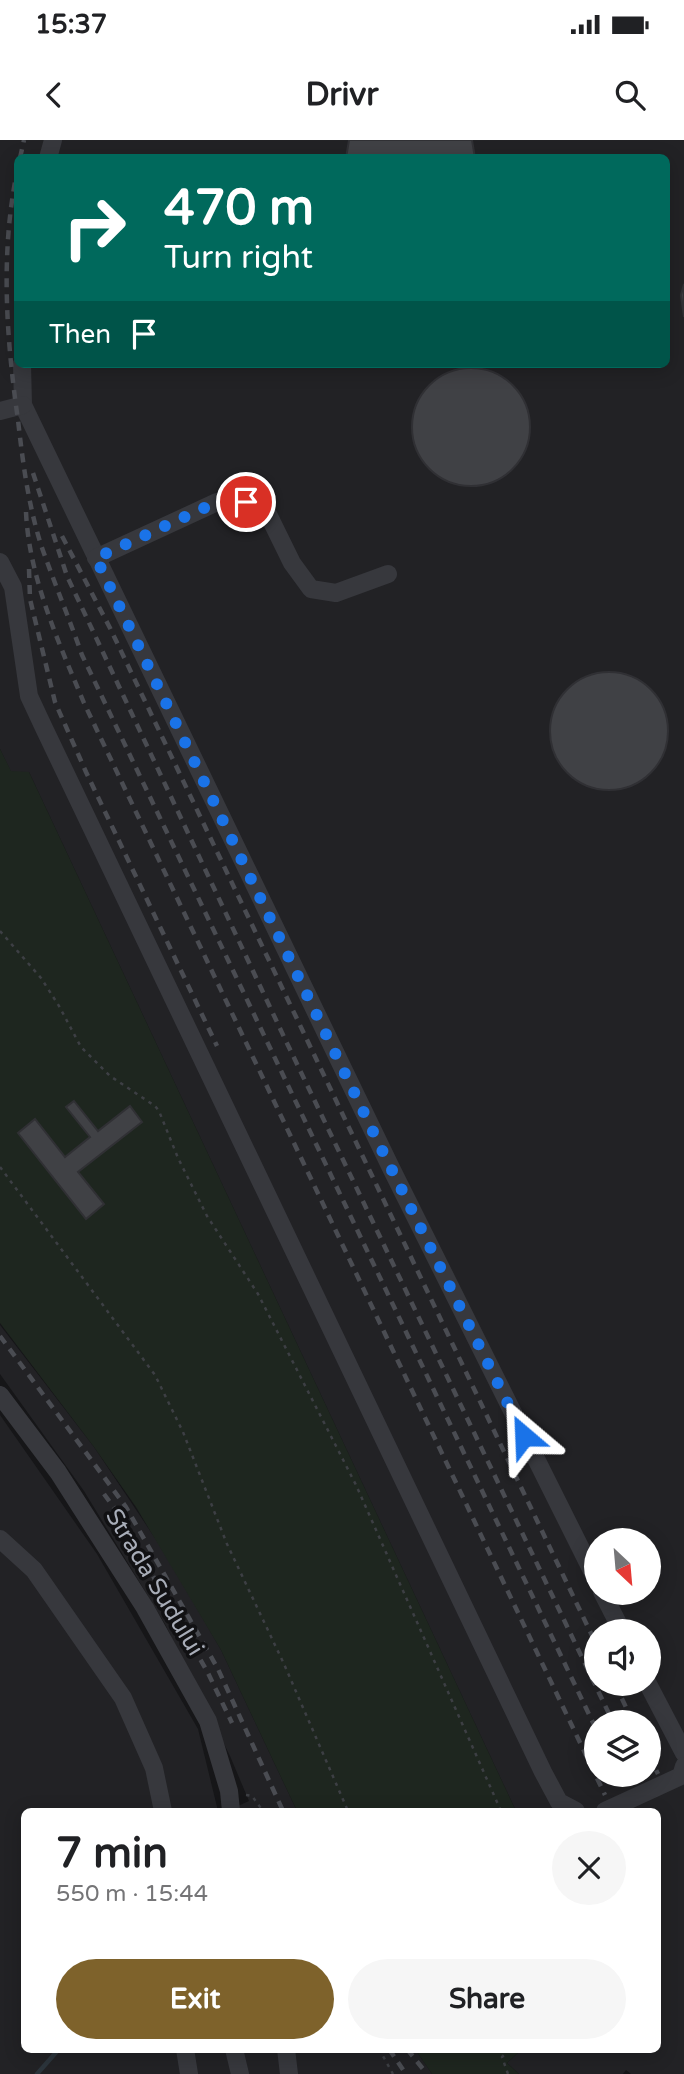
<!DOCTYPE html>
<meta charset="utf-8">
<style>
:root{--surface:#fff;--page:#f6f6f6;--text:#202124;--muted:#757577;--accent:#7e622b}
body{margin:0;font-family:"Varela Round",sans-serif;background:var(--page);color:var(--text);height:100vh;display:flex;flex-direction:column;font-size:26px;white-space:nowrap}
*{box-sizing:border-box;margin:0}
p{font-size:23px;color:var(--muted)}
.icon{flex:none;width:38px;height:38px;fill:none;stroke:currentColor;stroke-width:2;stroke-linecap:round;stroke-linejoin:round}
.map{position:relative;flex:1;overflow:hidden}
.side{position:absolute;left:21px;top:1668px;width:640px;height:245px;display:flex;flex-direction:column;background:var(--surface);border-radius:10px;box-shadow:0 4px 18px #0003}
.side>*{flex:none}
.hud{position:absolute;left:14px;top:14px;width:656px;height:214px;border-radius:10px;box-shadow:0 4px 18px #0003;background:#00695c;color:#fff;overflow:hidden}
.needle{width:46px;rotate:154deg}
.buttons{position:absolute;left:584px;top:1388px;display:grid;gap:14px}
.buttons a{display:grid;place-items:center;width:77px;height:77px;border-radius:50%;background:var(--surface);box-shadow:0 4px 18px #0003;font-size:35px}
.pin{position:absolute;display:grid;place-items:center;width:60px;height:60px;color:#fff;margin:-30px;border:4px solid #fff;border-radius:50%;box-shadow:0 2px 7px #0007}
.me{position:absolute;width:77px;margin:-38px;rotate:334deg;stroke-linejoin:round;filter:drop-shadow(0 0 5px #0008)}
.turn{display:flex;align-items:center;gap:24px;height:147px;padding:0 35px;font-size:32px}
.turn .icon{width:91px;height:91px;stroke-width:2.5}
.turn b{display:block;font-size:49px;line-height:60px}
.then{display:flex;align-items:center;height:66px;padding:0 35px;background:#0003;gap:14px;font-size:26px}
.round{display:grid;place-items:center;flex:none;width:74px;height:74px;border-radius:37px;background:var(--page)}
.summary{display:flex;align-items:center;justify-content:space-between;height:119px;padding:0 35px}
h1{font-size:42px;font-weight:700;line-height:52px}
.cta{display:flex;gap:14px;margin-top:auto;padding:14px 35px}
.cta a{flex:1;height:80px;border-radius:42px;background:var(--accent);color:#fff;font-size:28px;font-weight:700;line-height:80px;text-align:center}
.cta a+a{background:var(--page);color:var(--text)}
.status{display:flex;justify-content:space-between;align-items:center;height:49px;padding:0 35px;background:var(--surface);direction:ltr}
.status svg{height:19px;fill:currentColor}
header{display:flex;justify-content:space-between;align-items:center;height:91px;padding:0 35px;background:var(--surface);font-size:32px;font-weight:700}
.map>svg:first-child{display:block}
.built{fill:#222225;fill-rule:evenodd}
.green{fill:#1e261f}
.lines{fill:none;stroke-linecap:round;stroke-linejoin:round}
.stream{stroke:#2c353c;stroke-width:4.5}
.building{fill:#404145;stroke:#303034;stroke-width:2}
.path{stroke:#3d3f44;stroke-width:2.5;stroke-dasharray:3.5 5;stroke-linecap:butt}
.minor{stroke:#37383d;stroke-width:18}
.rail{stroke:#4a4c52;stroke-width:4.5;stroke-dasharray:9 7;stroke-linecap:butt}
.route{stroke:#1a73e8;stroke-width:12;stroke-dasharray:0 21.6}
.labels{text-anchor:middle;stroke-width:7;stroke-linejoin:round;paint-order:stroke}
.street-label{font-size:24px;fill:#a8adb8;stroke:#111113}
</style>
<div class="status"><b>15:37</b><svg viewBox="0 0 49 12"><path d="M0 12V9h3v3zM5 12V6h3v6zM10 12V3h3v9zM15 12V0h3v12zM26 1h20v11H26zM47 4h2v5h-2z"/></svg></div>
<header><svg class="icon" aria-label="back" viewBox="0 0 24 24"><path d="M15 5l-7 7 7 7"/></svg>Drivr<svg class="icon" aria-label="search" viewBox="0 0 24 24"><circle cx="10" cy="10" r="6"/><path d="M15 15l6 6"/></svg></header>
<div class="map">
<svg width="684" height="1934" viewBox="0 0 684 1934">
<rect width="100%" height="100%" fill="#161618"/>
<g class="built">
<path d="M 0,0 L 684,0 L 684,1934 L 631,1934 L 626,1930 L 623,1934 L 519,1934 L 507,1923 L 522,1909 L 658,1909 L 658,1671 L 516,1671 L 29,632 L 11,632 L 0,609 ZM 18,18 L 667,18 L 667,224 L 18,224 ZM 597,1400 L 649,1400 L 649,1452 L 597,1452 ZM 597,1491 L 649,1491 L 649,1544 L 597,1544 ZM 597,1582 L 649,1582 L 649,1634 L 597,1634 Z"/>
<path d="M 0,1185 L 94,1307 L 167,1416 L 221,1510 L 297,1671 L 227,1671 L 249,1661 L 230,1616 L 165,1484 L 84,1351 L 0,1234 Z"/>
<path d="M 0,1275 L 97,1414 L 198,1589 L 218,1671 L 24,1671 L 24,1909 L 415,1909 L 432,1934 L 0,1934 Z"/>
</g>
<g class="green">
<path d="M 0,609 L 11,631 L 29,632 L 516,1671 L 297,1671 L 221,1510 L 136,1367 L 94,1307 L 0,1183 Z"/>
<path d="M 415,1909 L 522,1909 L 507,1923 L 519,1934 L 432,1934 Z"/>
</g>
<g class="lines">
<path class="stream" d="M 37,1934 L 59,1909"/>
</g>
<g class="building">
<path d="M 349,0 L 472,0 L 475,18 L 346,18 Z"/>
<path d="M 684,144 L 684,177 L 681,155 Z"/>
<circle cx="471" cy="287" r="59"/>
<circle cx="609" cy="591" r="59"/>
<path d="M 74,961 L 98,991 L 130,966 L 142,982 L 78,1032 L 104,1064 L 86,1079 L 18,993 L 35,979 L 65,1017 L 90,997 L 66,967 Z"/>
</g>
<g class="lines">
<g class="path">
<path d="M 0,791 L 41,838 L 59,866 L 81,907 L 110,936 L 155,966 L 159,971 L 178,1018 L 207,1076 L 258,1154 L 356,1345 L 501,1671"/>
<path d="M 0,1027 L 155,1235 L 183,1292 L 227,1404 L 284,1524 L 348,1671"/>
<path d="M 246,1655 L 252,1656 L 263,1671"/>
<path d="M 379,1909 L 393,1934"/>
<path d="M 437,1909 L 438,1916"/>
<path d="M 508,1934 L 502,1917 L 510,1909"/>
</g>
<g class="minor">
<path d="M 48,18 L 53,0"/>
<path d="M 22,224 L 23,265 L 391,1028 L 597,1441"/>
<path d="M 0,271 L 23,265"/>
<path d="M 96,418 L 217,362 L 246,362 L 265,368 L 292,423 L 311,449 L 336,453 L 388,434"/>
<path d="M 0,422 L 13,447 L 29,556 L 43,586 L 543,1632 L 559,1662 L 576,1671"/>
<path d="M 0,1255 L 58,1332 L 145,1468 L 208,1581 L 229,1651 L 231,1671"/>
<path d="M 0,1399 L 34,1430 L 123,1558 L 154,1628 L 163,1671"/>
<path d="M 602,1452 L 622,1491"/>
<path d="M 648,1544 L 684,1613"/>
<path d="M 605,1671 L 681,1636 L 684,1626"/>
<path d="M 185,1909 L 189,1934"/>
<path d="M 234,1909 L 240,1934"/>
<path d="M 286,1909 L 289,1934"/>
</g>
<g class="rail">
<path d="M 20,18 L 24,0"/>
<path d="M 18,27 C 0,110 6,196 18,280 C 23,324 28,363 41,405 C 54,442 69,478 82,515 L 597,1591"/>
<path d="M 33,333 L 67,436 L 285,899 L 613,1582"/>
<path d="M 26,372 C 29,438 59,503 84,563 L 605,1655"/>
<path d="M 62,396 L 110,488 L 597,1506"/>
<path d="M 29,429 L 30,459 L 55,562 L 86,632 L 217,906"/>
<path d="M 0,1196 L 126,1367 L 218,1529 L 283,1671"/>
<path d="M 104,1354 L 115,1369 L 208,1533 L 232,1583"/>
<path d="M 615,1544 L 633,1582"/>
<path d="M 649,1616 L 658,1634"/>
<path d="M 617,1634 L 623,1647"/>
<path d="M 639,1634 L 641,1639"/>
<path d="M 389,1909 L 406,1934"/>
<path d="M 407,1909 L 427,1934"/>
</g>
</g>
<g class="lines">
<path class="route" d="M 246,362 L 217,362 L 96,418 L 379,1004 L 524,1296"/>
</g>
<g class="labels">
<g class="street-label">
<text transform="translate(155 1442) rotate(59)" y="8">Strada Sudului</text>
</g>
</g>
</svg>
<div class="buttons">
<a><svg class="needle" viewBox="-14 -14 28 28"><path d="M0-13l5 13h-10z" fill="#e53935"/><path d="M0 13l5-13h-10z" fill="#757577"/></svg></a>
<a><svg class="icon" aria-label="sound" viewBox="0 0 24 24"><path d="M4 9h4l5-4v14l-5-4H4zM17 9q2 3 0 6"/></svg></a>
<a><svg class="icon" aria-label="layers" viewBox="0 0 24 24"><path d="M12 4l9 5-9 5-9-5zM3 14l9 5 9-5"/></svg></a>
</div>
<div class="pin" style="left:246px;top:362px;background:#d93025"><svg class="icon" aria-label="arrive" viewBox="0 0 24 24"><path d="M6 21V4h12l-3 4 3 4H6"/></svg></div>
<svg class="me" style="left:524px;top:1296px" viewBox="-20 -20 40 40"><path d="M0-17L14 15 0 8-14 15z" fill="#1a73e8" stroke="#fff" stroke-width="4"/></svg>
<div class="hud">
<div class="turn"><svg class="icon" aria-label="right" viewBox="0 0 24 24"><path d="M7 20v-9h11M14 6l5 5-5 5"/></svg><div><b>470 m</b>Turn right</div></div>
<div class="then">Then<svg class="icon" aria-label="arrive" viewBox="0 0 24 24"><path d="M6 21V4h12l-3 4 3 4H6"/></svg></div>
</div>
<section class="side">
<div class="summary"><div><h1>7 min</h1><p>550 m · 15:44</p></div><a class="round"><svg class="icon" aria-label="close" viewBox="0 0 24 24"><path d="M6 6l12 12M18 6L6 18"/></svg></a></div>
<div class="cta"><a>Exit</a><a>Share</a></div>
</section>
</div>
